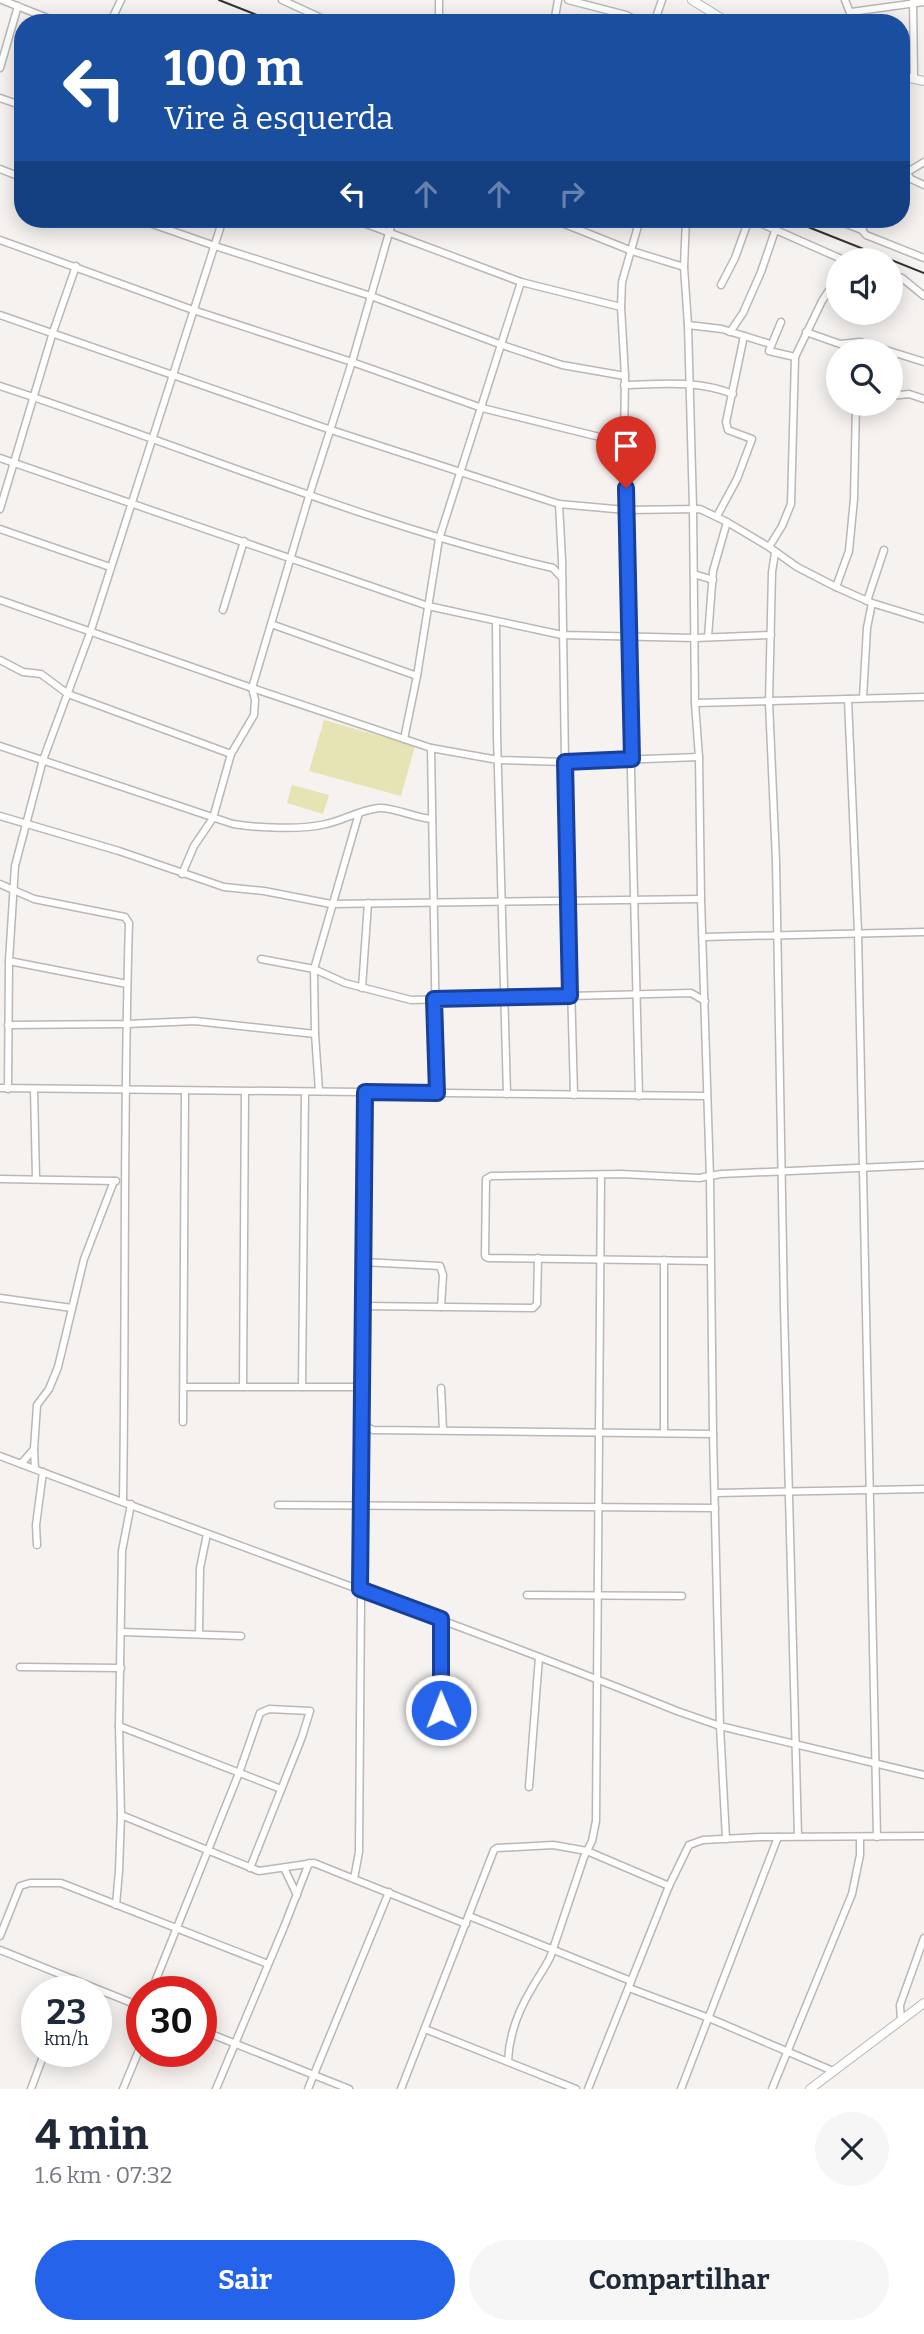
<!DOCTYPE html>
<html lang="pt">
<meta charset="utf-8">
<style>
:root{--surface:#fff;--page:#f6f6f7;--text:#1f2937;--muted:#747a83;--accent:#2563eb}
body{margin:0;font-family:Bitter,serif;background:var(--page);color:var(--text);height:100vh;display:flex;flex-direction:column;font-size:26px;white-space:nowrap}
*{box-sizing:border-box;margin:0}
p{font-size:23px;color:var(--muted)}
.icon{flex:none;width:38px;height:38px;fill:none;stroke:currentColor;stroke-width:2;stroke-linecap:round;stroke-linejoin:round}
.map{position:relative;height:2089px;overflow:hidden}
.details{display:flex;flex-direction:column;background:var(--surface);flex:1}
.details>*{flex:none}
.hud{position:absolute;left:14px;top:14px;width:896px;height:214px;border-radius:28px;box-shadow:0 4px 18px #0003;background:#1a4fa0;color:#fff;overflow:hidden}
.buttons{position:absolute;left:826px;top:248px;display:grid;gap:14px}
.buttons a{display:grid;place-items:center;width:77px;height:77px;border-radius:50%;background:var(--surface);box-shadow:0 4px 18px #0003;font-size:35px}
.speed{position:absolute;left:21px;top:1976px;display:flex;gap:14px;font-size:35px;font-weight:700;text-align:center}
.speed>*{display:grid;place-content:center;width:91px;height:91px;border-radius:50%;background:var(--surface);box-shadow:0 4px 18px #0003;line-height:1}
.speed small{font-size:18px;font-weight:400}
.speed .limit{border:10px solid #d22;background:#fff;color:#111}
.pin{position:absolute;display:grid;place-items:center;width:60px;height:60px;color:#fff;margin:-72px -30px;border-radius:50% 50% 50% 0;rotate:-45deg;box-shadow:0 0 7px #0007}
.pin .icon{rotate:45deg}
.me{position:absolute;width:77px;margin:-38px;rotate:359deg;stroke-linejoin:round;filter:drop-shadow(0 0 5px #0008)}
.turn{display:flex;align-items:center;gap:24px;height:147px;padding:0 35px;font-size:32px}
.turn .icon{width:91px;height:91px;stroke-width:2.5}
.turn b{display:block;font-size:49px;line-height:60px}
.lanes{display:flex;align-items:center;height:66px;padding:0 35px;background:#0003;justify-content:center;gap:35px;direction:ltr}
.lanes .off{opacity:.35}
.round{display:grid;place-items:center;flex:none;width:74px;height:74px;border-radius:37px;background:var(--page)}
.summary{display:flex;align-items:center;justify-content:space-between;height:119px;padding:0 35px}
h1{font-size:42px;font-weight:700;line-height:52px}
.cta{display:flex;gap:14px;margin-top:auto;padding:14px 35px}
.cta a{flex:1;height:80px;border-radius:42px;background:var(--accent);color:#fff;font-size:28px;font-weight:700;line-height:80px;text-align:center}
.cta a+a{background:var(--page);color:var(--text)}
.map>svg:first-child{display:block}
.green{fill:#e6e3b5}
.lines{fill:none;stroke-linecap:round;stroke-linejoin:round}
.street-casing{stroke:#bab7b5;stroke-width:9}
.secondary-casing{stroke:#bab7b5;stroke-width:10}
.street{stroke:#fff;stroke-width:6}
.secondary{stroke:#fff;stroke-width:8}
.rail{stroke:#323130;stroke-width:2}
.route-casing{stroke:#184099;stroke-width:18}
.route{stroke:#2563eb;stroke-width:12}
</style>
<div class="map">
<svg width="924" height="2089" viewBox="0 0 924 2089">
<rect width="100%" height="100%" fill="#f6f2f0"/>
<g class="green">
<path d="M 324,720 L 415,746 L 401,796 L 309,771 Z"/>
<path d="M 292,785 L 329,795 L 323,814 L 287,803 Z"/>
</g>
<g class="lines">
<g class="street-casing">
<g id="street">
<path d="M 2,0 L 60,23"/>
<path d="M 282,0 L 332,23"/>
<path d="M 439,0 L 439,23"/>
<path d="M 568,0 L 626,15 L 642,23"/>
<path d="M 845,0 L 854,23"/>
<path d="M 913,0 L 914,78"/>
<path d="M 851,12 L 924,2"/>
<path d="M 110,23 L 121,0"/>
<path d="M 554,23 L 558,0"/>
<path d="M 654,23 L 662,0"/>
<path d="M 0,68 L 18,6"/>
<path d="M 0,98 L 23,106"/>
<path d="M 901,166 L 911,179 L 924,185"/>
<path d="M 0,169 L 23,178"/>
<path d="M 901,176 L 924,162"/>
<path d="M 138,219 L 215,246 L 371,296 L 502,345 L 562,365 L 625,376"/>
<path d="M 353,219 L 521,282 L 621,307"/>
<path d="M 552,219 L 632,251 L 684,267"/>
<path d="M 686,219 L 684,267 L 688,325 L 693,508 L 695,703 L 699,757 L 701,899 L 710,1178 L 713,1434 L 720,1726 L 726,1839"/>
<path d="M 751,219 L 846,261"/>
<path d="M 834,219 L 862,230 L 866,235 L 924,258"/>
<path d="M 862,230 L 867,219"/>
<path d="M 0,240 L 193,310 L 352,362 L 482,408 L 624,443"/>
<path d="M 891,274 L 902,278 L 924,296"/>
<path d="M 721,285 L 735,258 L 749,219"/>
<path d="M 0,315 L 331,430 L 559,504 L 626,510 L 700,509 L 727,522 L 769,547 L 797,567 L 836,587 L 872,603 L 924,619"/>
<path d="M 781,322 L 769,351 L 795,357"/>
<path d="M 688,325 L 722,329 L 770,344"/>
<path d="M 730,332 L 743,313 L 761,272 L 775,231"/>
<path d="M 806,332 L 840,344 L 860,342 L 924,362"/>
<path d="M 624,385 C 662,384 698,380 733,394"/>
<path d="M 0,386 C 185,446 364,524 553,568 L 562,578"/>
<path d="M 891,396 L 909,394 L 924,399"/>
<path d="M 0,458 L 428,606 L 562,635 L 695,638 L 771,635"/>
<path d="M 559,504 L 562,560 L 565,762 L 574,1095"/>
<path d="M 0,509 L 53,332 L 76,266"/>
<path d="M 717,516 L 737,479 L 752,439 L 728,430 L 726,422 L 744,336"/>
<path d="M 0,529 L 110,567"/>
<path d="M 769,547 L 782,526 L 791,504 L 795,357 L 822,301 L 838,277"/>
<path d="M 775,553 L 772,572 L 769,702 L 776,861 L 784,1307 L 798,1836"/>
<path d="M 694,574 L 713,580"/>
<path d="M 836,587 L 849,551 L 854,499 L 856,404"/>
<path d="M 0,600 L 252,688 L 431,748 L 498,760 L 565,762 L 699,757"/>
<path d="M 867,601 L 884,550"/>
<path d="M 223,610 L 244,541"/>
<path d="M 496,622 L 497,735 L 507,1094"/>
<path d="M 271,624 L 417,676"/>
<path d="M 708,637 L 713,571 L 727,522"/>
<path d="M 0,660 L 23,672 L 41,674 L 68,694 L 231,754"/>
<path d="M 863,698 L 867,628 L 872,603"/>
<path d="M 848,699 L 858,932 L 877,1837"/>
<path d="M 695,703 L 924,697"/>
<path d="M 404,739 L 417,676 L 439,539 L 521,282"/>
<path d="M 0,746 L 233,824 C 257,828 302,830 326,824 C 344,820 360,810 379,808 C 394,807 415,818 432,819"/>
<path d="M 431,748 L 437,1093"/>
<path d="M 0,816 L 119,851 L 224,887 L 264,891 L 331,904 L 701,899"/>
<path d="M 182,874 L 194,846 L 213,818 L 231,754 L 254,715 L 255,700 L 252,688 L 309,496 L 352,362 L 393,219"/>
<path d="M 0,884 L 34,899 L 125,917 L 129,923 C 123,1116 126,1308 123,1501"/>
<path d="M 703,937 L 924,932"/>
<path d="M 261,959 L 314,969 L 345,983 L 411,1000 L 691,993 L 705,1001"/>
<path d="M 9,961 L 127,984"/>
<path d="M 362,988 L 368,903"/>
<path d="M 8,1025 L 126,1024 L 195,1021 L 315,1034"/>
<path d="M 0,1088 L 707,1096"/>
<path d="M 8,1089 L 9,961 L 15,866 L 43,760 L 90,633 L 223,219"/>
<path d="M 34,1089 L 36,1178"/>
<path d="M 319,1091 L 315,1034 L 314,969 L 359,813"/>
<path d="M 639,1096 L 628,649 L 628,532 L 624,443 L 625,376 L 621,307 L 622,282 L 640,219"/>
<path d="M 0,1179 L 116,1181"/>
<path d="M 664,1260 L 664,1433"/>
<path d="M 710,1261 L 488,1258 L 485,1256 L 486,1179 L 491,1176 L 621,1174 L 699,1178 L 721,1174 L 924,1165"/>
<path d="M 363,1262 L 440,1266 L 443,1275 L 441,1307"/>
<path d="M 0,1298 L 72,1308"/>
<path d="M 363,1306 L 533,1308 L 537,1304 L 538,1258"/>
<path d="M 184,1387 L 363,1387"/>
<path d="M 243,1387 L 245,1092"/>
<path d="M 302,1387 L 305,1092"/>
<path d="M 441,1388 L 443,1430"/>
<path d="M 183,1422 L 185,1091"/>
<path d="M 361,1424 L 373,1430 L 713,1434"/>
<path d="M 34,1449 L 35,1469"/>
<path d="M 0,1456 C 225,1542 453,1621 677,1711 L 720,1726 L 924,1775"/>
<path d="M 21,1464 L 34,1449 L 37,1405 L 49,1389 L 58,1367 L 84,1259 L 114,1181"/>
<path d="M 715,1493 L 924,1489"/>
<path d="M 278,1505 L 715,1508"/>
<path d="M 37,1545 L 36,1525 L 43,1472"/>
<path d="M 527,1595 L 682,1596"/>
<path d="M 441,1619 L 441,1710"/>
<path d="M 122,1632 L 241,1636"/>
<path d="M 199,1634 L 200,1568 L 207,1534"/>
<path d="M 20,1667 L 121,1668"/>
<path d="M 119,1726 L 281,1789"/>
<path d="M 529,1787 L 539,1657"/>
<path d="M 121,1815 L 259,1871 L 314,1863 L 466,1924"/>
<path d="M 284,1868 L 297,1895"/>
<path d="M 354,1879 L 359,1852 L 365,1092"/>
<path d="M 116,1905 L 119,1871 L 121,1815 L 119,1726 L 122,1551 L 131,1504"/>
<path d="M 469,1916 L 631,1981"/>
<path d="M 0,1936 L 20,1886 L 30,1883 L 61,1883 L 268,1964"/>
<path d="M 0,1950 L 142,2007"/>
<path d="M 629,1988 L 709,2018 L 833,2071"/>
<path d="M 68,1992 L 73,1979"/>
<path d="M 151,1992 L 239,1773 L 260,1713 L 269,1709 L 310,1711 L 302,1737 L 250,1868"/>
<path d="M 901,2020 L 900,2005 L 924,1938"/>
<path d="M 425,2029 L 576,2089"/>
<path d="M 201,2030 L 349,2089"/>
<path d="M 508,2061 C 509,2035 518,2011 532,1988 C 538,1977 546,1967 551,1955 L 584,1857 L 592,1841 L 596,1821 L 601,1175"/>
<path d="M 31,2089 L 45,2051"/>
<path d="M 123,2089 L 142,2043"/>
<path d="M 216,2089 L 284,1927 L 309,1863"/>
<path d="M 308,2089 L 389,1892"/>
<path d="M 401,2089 L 494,1850 L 497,1848 L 553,1845 L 587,1851 L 669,1886"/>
<path d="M 588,2089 L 669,1886 L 689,1845 L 703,1840 L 760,1837 L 924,1836"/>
<path d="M 681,2089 L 778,1837"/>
<path d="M 772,2089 L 852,1894 L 860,1855 L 860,1838"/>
</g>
</g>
<g class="secondary-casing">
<g id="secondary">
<path d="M 692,0 L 729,23"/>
<path d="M 901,76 L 924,81"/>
<path d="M 810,2089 L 924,2003"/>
</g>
</g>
<use href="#street" class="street"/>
<use href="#secondary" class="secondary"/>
<g class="rail">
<path d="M 219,0 L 277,23"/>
<path d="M 788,219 L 924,273"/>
</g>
</g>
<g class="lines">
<g class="route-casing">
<path id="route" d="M 441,1710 L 441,1619 L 360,1589 L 365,1092 L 437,1093 L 434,999 L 570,996 L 565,762 L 632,759 L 626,488"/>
</g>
<use href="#route" class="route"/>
</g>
</svg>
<div class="buttons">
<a><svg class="icon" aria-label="sound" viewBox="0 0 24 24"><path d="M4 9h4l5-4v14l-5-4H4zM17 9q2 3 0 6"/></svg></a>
<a><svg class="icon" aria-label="search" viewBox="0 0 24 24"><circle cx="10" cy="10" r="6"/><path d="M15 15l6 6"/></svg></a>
</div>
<div class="speed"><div>23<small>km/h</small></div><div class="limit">30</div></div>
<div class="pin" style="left:626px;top:488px;background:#d93025"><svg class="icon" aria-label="arrive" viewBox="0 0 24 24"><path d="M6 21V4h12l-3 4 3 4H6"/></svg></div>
<svg class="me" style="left:441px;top:1710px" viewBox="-20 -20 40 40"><circle r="17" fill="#2563eb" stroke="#fff" stroke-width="3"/><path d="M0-11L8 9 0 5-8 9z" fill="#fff"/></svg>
<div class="hud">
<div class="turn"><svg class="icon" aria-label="left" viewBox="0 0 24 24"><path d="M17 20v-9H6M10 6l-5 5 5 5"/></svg><div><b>100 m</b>Vire à esquerda</div></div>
<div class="lanes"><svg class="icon" aria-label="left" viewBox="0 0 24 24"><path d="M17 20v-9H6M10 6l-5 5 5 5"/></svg><svg class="icon off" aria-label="ahead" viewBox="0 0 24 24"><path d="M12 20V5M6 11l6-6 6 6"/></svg><svg class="icon off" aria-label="ahead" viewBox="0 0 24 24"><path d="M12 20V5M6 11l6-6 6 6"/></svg><svg class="icon off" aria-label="right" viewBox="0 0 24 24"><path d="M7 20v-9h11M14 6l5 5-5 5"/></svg></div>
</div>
</div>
<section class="details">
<div class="summary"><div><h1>4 min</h1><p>1.6 km · 07:32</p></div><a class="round"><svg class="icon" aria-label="close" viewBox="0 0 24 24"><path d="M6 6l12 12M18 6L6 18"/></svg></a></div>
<div class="cta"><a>Sair</a><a>Compartilhar</a></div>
</section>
